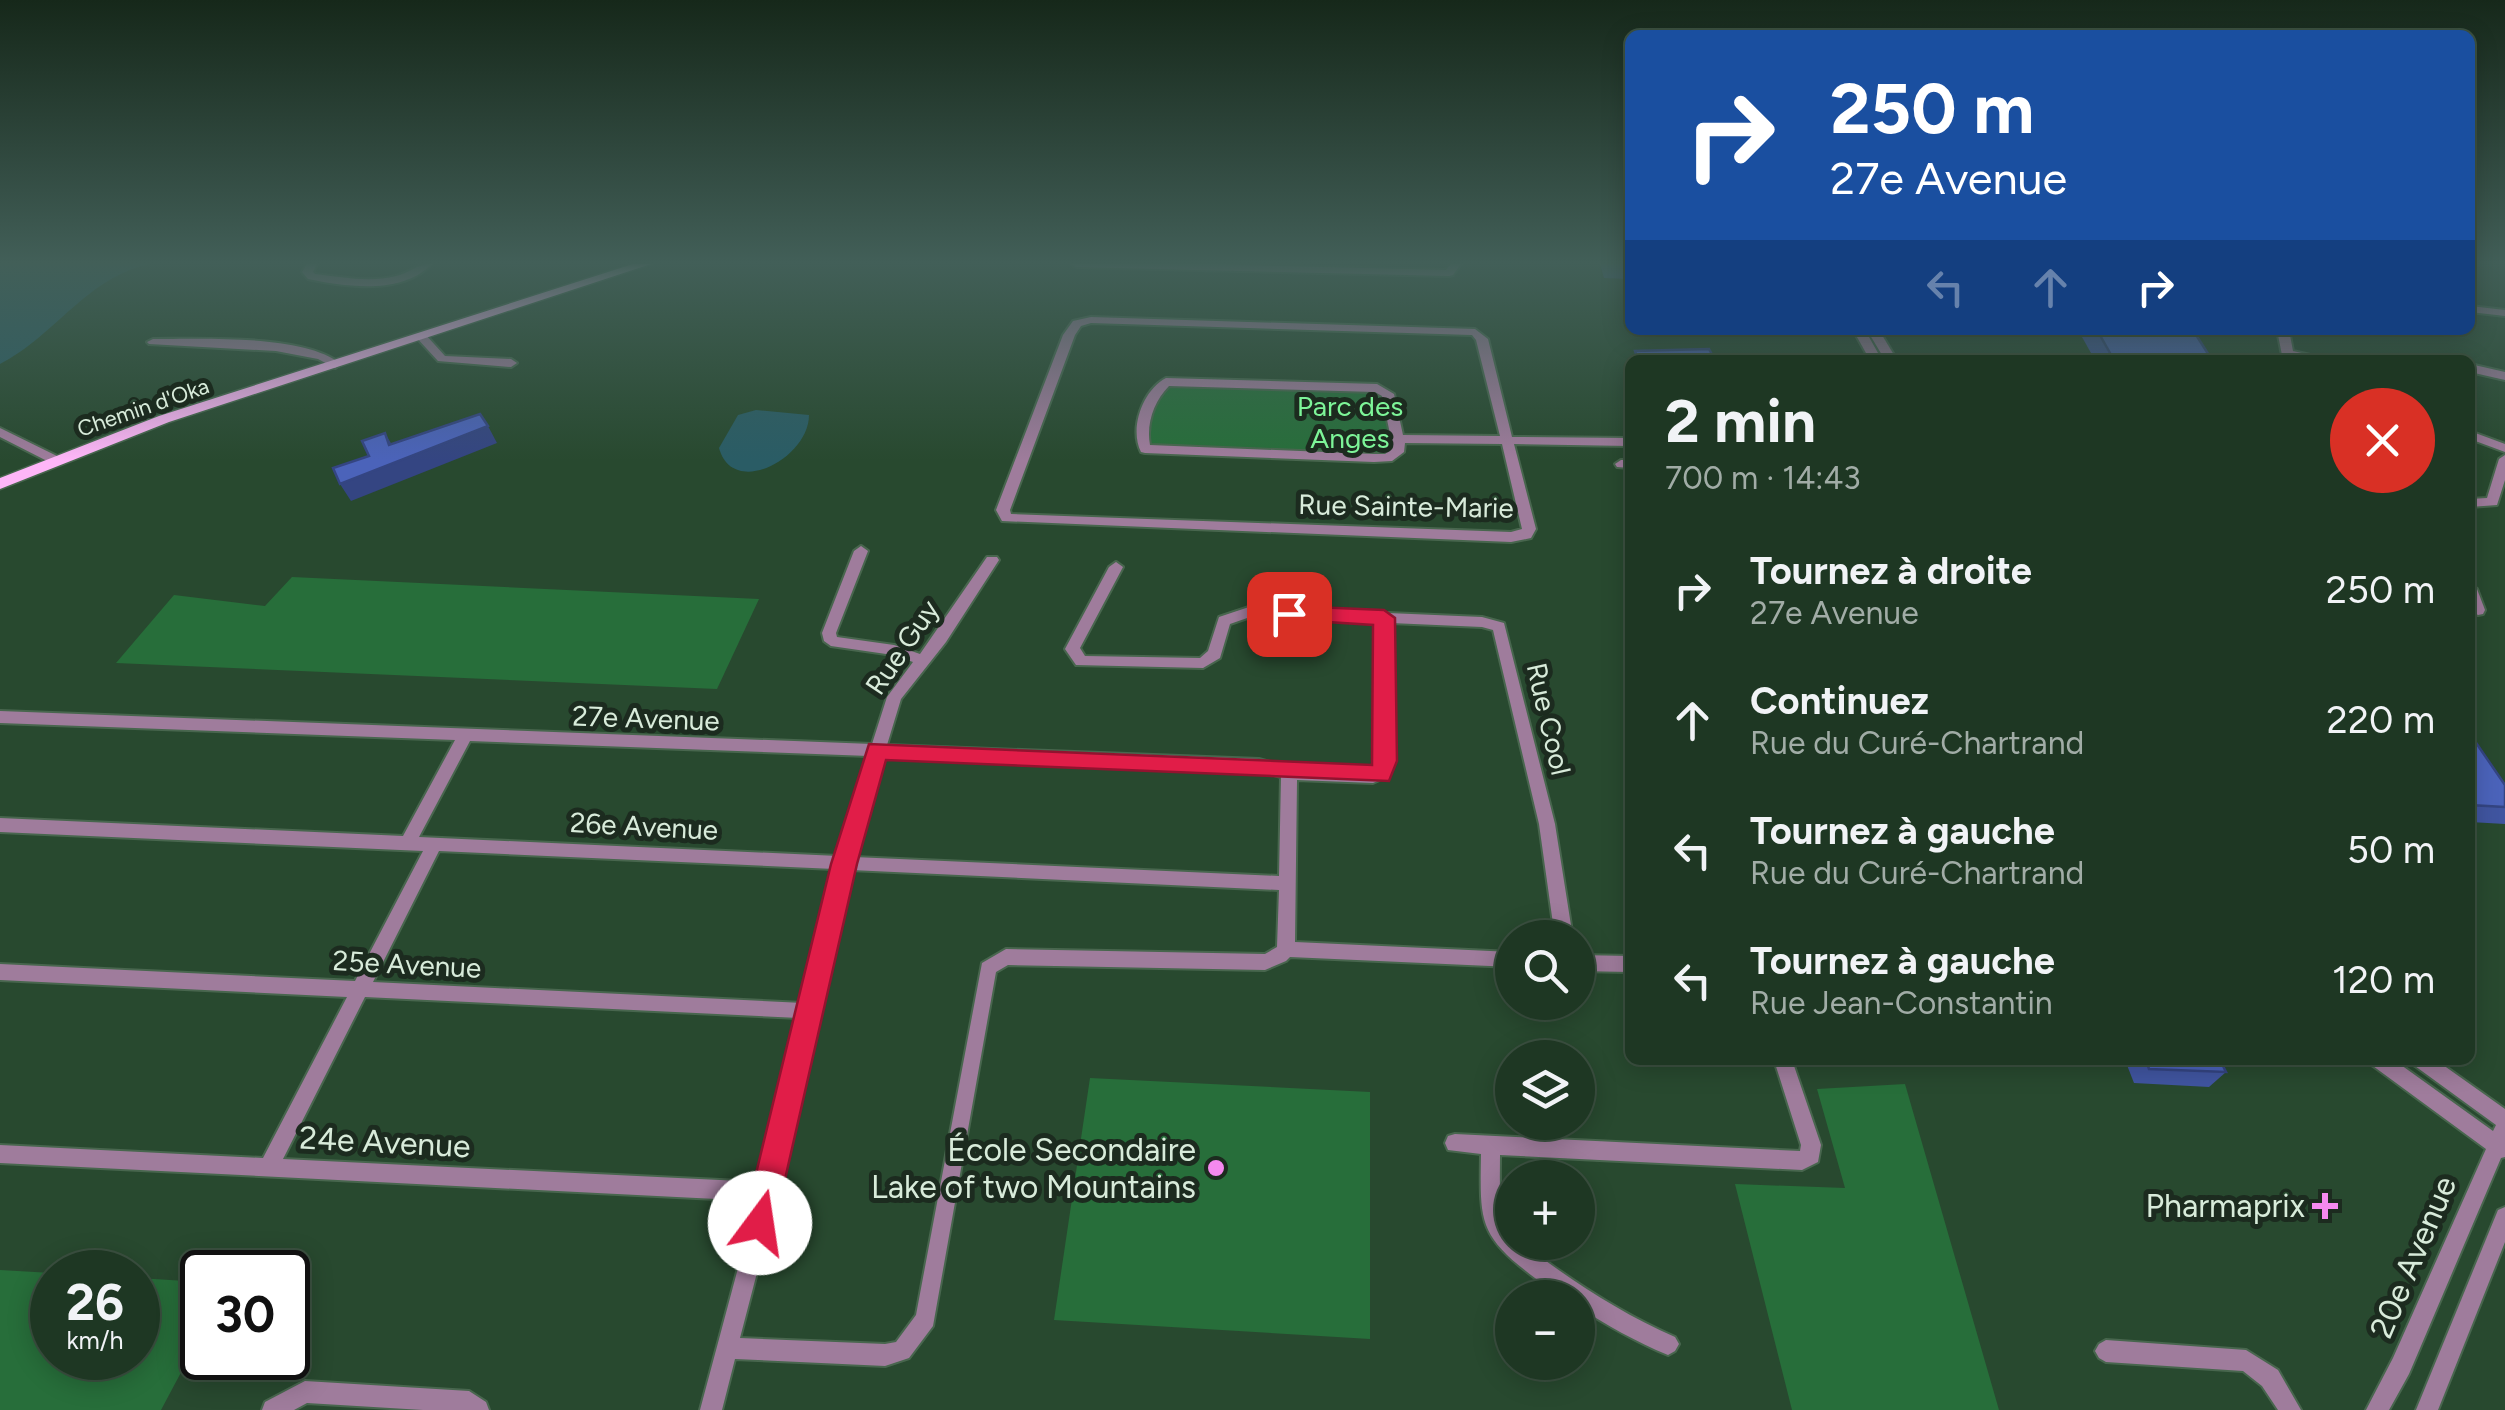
<!DOCTYPE html>
<html lang="fr">
<meta charset="utf-8">
<style>
:root{--surface:#1e3723;--page:#263f2b;--text:#f1f3f6;--muted:#a1aca6;--line:#3c5141}
body{margin:0;font-family:Figtree,sans-serif;background:var(--page);color:var(--text);height:100vh;display:flex;flex-direction:column;font-size:38px;white-space:nowrap}
*{box-sizing:border-box;margin:0}
p{font-size:32px;color:var(--muted)}
.icon{flex:none;width:55px;height:55px;fill:none;stroke:currentColor;stroke-width:2;stroke-linecap:round;stroke-linejoin:round}
.map{position:relative;flex:1;overflow:hidden}
.details{position:absolute;left:1625px;top:355px;width:850px;height:710px;display:flex;flex-direction:column;background:var(--surface);border-radius:15px;box-shadow:0 5px 25px #0003,0 0 0 2px var(--line)}
.details>*{flex:none}
.banner{position:absolute;left:1625px;top:30px;width:850px;height:305px;border-radius:15px;box-shadow:0 5px 25px #0003,0 0 0 2px var(--line);background:#1a4fa0;color:#fff;overflow:hidden}
.tools{position:absolute;left:1495px;top:920px;display:grid;gap:20px}
.tools a{display:grid;place-items:center;width:100px;height:100px;border-radius:50%;background:var(--surface);box-shadow:0 5px 25px #0003,0 0 0 2px var(--line);font-size:50px}
.speed{position:absolute;left:30px;top:1250px;display:flex;gap:20px;font-size:50px;font-weight:700;text-align:center}
.speed>*{display:grid;place-content:center;width:130px;height:130px;border-radius:50%;background:var(--surface);box-shadow:0 5px 25px #0003,0 0 0 2px var(--line);line-height:1}
.speed small{font-size:25px;font-weight:400}
.speed .limit{border:5px solid #111;border-radius:15px;background:#fff;color:#111}
.pin{position:absolute;display:grid;place-items:center;width:85px;height:85px;color:#fff;margin:-42px;border-radius:20px;box-shadow:0 5px 15px #0006}
.me{position:absolute;width:110px;margin:-55px;rotate:14deg;stroke-linejoin:round;filter:drop-shadow(0 0 8px #0008)}
.turn{display:flex;align-items:center;gap:35px;height:210px;padding:0 40px;font-size:45px}
.turn .icon{width:130px;height:130px;stroke-width:2.5}
.turn b{display:block;font-size:70px;line-height:85px}
.lanes{display:flex;align-items:center;height:95px;padding:0 40px;background:#0003;justify-content:center;gap:50px;direction:ltr}
.lanes .off{opacity:.35}
.round{display:grid;place-items:center;flex:none;width:105px;height:105px;border-radius:52px;background:var(--page)}
.head{display:flex;align-items:center;justify-content:space-between;height:170px;padding:0 40px}
h1{font-size:60px;font-weight:700;line-height:75px}
ul{padding:0;list-style:none}
li{display:flex;align-items:center;gap:30px;height:130px;padding:0 40px}
li div{flex:1}
li b{display:block;font-size:38px}
li em{font-style:normal}
.map>svg:first-child{display:block}
.green{fill:#276e3a}
.water{fill:#2a5c65}
.lines{fill:none;stroke-linecap:round;stroke-linejoin:round}
.minor-casing{stroke:#48664e;stroke-width:4}
.major-casing{stroke:#48664e;stroke-width:3}
.minor{fill:#9f7c9c;fill-rule:evenodd}
.major{fill:#feb6f8;fill-rule:evenodd}
.wall{fill:#4055a0}
.shaded-wall{fill:#344582}
.building{fill:#4b63ba;stroke:#344582;stroke-width:2.5}
.route{fill:#e11d48;stroke:#92132f;stroke-width:2.5}
.poi-dot{fill:#f589ef;stroke:#1c2b1f;stroke-width:4}
.labels{text-anchor:middle;stroke-width:10;stroke-linejoin:round;paint-order:stroke}
.far-street-label{font-size:22px;fill:#d8ebda;stroke:#1c2b1f}
.park-label{font-size:28px;fill:#7df598;stroke:#1c2b1f}
.street-label{font-size:28px;fill:#d8ebda;stroke:#1c2b1f}
.near-street-label{font-size:32px;fill:#d8ebda;stroke:#1c2b1f}
.near-poi-label{font-size:32px;fill:#d8ebda;stroke:#1c2b1f;text-anchor:end}
</style>
<div class="map">
<svg width="2505" height="1410" viewBox="0 0 2505 1410">
<rect width="100%" height="100%" fill="#28492f"/>
<g class="green">
<path d="M 1166,382 L 1377,388 L 1388,394 L 1400,439 L 1388,458 L 1145,449 L 1141,436 Z"/>
<path d="M 292,577 L 759,599 L 717,689 L 116,663 L 174,595 L 265,606 Z"/>
<path d="M 1090,1078 L 1370,1092 L 1370,1339 L 1054,1320 Z"/>
<path d="M 1905,1084 L 1999,1410 L 1792,1410 L 1735,1184 L 1845,1188 L 1817,1089 Z"/>
<path d="M 0,1270 L 52,1273 L 52,1358 L 138,1358 L 138,1278 L 202,1282 L 202,1333 L 161,1410 L 0,1410 Z"/>
</g>
<g class="water">
<path d="M 0,264 L 150,264 C 87,277 55,336 0,364 Z"/>
<path d="M 756,410 L 809,415 C 809,458 733,499 719,448 L 738,415 Z"/>
</g>
<g class="lines">
<g class="minor-casing">
<g id="minor">
<path d="M 307,264 L 317,264 L 313,272 L 315,274 C 341,277 370,283 396,276 C 410,273 418,263 432,264 C 401,295 348,287 308,279 L 302,272 Z"/>
<path d="M 1071,264 L 1197,264 L 1446,270 L 1451,264 L 1461,264 L 1453,275 L 1449,276 L 1076,267 Z"/>
<path d="M 2470,306 L 2505,310 L 2505,316 L 2470,312 Z"/>
<path d="M 1091,317 L 1475,329 L 1488,339 L 1512,437 L 1630,438 L 1630,446 L 1514,444 L 1536,529 L 1531,538 L 1511,542 L 1002,521 L 996,510 L 1063,335 L 1073,321 ZM 1091,323 L 1472,335 L 1476,340 L 1500,436 L 1403,435 L 1394,394 L 1377,384 L 1166,378 C 1143,390 1129,428 1141,452 L 1145,453 L 1374,462 L 1392,461 L 1404,452 L 1405,443 L 1502,444 L 1522,529 L 1511,532 L 1011,514 L 1010,510 L 1075,335 L 1081,326 ZM 1169,386 L 1375,392 L 1382,396 L 1393,448 L 1385,454 L 1374,454 L 1150,445 C 1146,424 1154,401 1169,386 Z"/>
<path d="M 1853,330 L 1865,330 L 1882,360 L 1870,360 Z"/>
<path d="M 1867,330 L 1879,330 L 1897,360 L 1885,360 Z"/>
<path d="M 2277,330 L 2289,330 L 2293,351 L 2323,358 L 2325,360 L 2283,360 Z"/>
<path d="M 421,333 L 425,334 L 445,356 L 511,359 L 517,363 L 511,367 L 438,361 L 415,336 Z"/>
<path d="M 153,339 C 201,339 304,334 341,364 L 335,368 L 318,359 L 276,351 L 149,344 L 147,342 Z"/>
<path d="M 2470,364 L 2505,372 L 2505,380 L 2470,372 Z"/>
<path d="M 0,428 L 59,457 L 61,460 L 59,463 L 51,463 L 0,437 Z"/>
<path d="M 2470,431 L 2505,444 L 2505,452 L 2470,439 Z"/>
<path d="M 2505,455 L 2505,480 L 2497,505 L 2470,507 L 2470,499 L 2487,498 L 2499,459 Z"/>
<path d="M 1621,460 L 1630,460 L 1630,468 L 1617,467 L 1615,464 Z"/>
<path d="M 861,546 L 868,551 L 836,633 L 837,637 L 894,645 L 920,654 L 987,557 L 997,557 L 999,560 L 946,642 L 901,699 L 887,745 L 1259,759 L 1289,767 L 1369,771 L 1377,763 L 1377,623 L 1250,617 L 1230,624 L 1220,658 L 1203,668 L 1076,665 L 1065,649 L 1109,567 L 1116,562 L 1123,567 L 1080,648 L 1085,656 L 1200,658 L 1208,651 L 1219,617 L 1249,607 L 1482,617 L 1504,623 L 1555,824 L 1573,938 L 1555,938 L 1539,824 L 1493,630 L 1482,627 L 1391,623 L 1393,765 C 1389,773 1381,780 1373,783 L 1297,780 L 1295,942 L 1512,952 L 1512,967 L 1290,957 L 1286,961 L 1265,970 L 1008,965 L 996,972 L 933,1326 L 909,1358 L 885,1366 L 735,1359 L 722,1410 L 700,1410 L 756,1201 L 0,1163 L 0,1145 L 263,1158 L 347,997 L 0,980 L 0,964 L 355,981 L 423,851 L 0,832 L 0,818 L 403,836 L 455,740 L 0,723 L 0,711 L 872,744 L 887,697 L 913,662 L 893,655 L 831,646 L 824,641 L 822,633 L 854,551 ZM 470,741 L 869,756 L 838,856 L 419,837 ZM 884,757 L 1259,771 L 1281,777 L 1279,876 L 854,857 ZM 439,851 L 834,869 L 803,1003 L 373,982 ZM 851,870 L 1279,890 L 1277,947 L 1265,954 L 1006,949 L 982,963 L 916,1315 L 896,1342 L 885,1344 L 740,1338 L 778,1192 ZM 365,997 L 799,1018 L 761,1182 L 283,1159 Z"/>
<path d="M 2470,584 L 2477,589 L 2485,610 L 2483,614 L 2478,615 L 2471,610 Z"/>
<path d="M 1578,955 L 1630,956 L 1630,972 L 1578,971 Z"/>
<path d="M 1774,1060 L 1792,1060 L 1821,1145 L 1818,1162 L 1802,1170 L 1500,1155 C 1500,1174 1499,1193 1502,1212 C 1504,1224 1512,1230 1512,1242 C 1526,1242 1535,1253 1546,1261 C 1586,1290 1629,1317 1675,1337 L 1679,1344 L 1675,1351 L 1668,1355 C 1636,1342 1607,1325 1578,1307 L 1578,1298 C 1560,1298 1549,1288 1535,1278 C 1478,1235 1480,1222 1481,1154 L 1448,1150 L 1445,1143 L 1448,1136 L 1455,1134 L 1800,1151 L 1801,1145 Z"/>
<path d="M 2370,1060 L 2394,1060 L 2493,1131 L 2496,1125 L 2415,1066 L 2412,1060 L 2436,1060 L 2505,1109 L 2505,1157 L 2501,1158 L 2409,1374 L 2389,1410 L 2366,1410 L 2393,1358 L 2486,1149 L 2373,1066 Z"/>
<path d="M 2505,1207 L 2505,1242 L 2438,1410 L 2416,1410 L 2498,1210 Z"/>
<path d="M 2106,1340 L 2246,1350 L 2278,1370 L 2301,1410 L 2278,1410 L 2262,1386 L 2243,1371 L 2106,1362 L 2099,1358 L 2095,1351 L 2099,1344 Z"/>
<path d="M 305,1381 L 469,1391 L 486,1402 L 489,1410 L 423,1410 L 307,1403 L 294,1410 L 262,1410 L 265,1402 Z"/>
</g>
</g>
<g class="major-casing">
<path id="major" d="M 633,264 L 651,264 L 169,422 L 0,489 L 0,478 L 159,416 Z"/>
</g>
<use href="#minor" class="minor"/>
<use href="#major" class="major"/>
</g>
<g class="wall">
<path d="M 1600,264 L 1630,264 L 1630,279 L 1604,278 Z"/>
<path d="M 2078,330 L 2193,330 L 2212,360 L 2095,360 Z"/>
<path d="M 1630,369 L 1630,397 L 1628,397 L 1624,386 L 1628,370 Z"/>
<path d="M 2470,734 L 2505,785 L 2505,824 L 2470,822 Z"/>
<path d="M 2125,1060 L 2221,1060 L 2226,1072 L 2209,1087 L 2134,1083 Z"/>
</g>
<path class="shaded-wall" d="M 488,426 L 497,443 L 351,501 L 340,484 L 389,445 L 385,433 L 395,450 Z"/>
<g class="building">
<path d="M 2097,330 L 2193,330 L 2212,360 L 2114,360 Z"/>
<path d="M 1709,349 L 1715,360 L 1638,360 L 1635,351 Z"/>
<path d="M 480,414 L 488,426 L 340,484 L 333,468 L 369,456 L 362,441 L 385,433 L 389,445 Z"/>
<path d="M 2470,734 L 2505,785 L 2505,807 L 2470,805 Z"/>
<path d="M 2146,1060 L 2220,1060 L 2226,1072 L 2149,1069 Z"/>
</g>
<linearGradient id="sky" x2="0" y2="1"><stop stop-color="#16281a"/><stop offset="0.57" stop-color="#425f58"/><stop offset="1" stop-color="#425f58" stop-opacity="0"/></linearGradient>
<rect width="2505" height="461" fill="url(#sky)"/>
<path class="route" d="M 1289,606 L 1384,610 L 1395,618 L 1397,761 L 1389,781 L 886,760 L 857,864 L 775,1223 L 770,1234 L 760,1238 L 749,1234 L 744,1223 L 831,864 L 869,744 L 1372,765 L 1373,625 L 1281,619 L 1281,608 Z"/>
<g class="poi-dot">
<circle cx="1216" cy="1168" r="10"/>
<path d="M2320 1191h10v10h10v10h-10v10h-10v-10h-10v-10h10z"/>
</g>
<g class="labels">
<g class="far-street-label">
<text transform="translate(143 407) rotate(-19)" y="8">Chemin d'Oka</text>
</g>
<g class="park-label">
<text x="1350" y="416">Parc des<tspan x="1350" dy="32">Anges</tspan></text>
</g>
<g class="street-label">
<text transform="translate(1406 506) rotate(1)" y="10">Rue Sainte-Marie</text>
<text transform="translate(902 647) rotate(-56)" y="10">Rue Guy</text>
<text transform="translate(646 718) rotate(2)" y="10">27e Avenue</text>
<text transform="translate(1549 719) rotate(77)" y="10">Rue Cool</text>
<text transform="translate(644 826) rotate(3)" y="10">26e Avenue</text>
<text transform="translate(407 964) rotate(3)" y="10">25e Avenue</text>
</g>
<g class="near-street-label">
<text transform="translate(385 1142) rotate(3)" y="11">24e Avenue</text>
<text transform="translate(2413 1257) rotate(-67)" y="11">20e Avenue</text>
</g>
<g class="near-poi-label">
<text x="1196" y="1161">École Secondaire<tspan x="1196" dy="37">Lake of two Mountains</tspan></text>
<text x="2305" y="1217">Pharmaprix</text>
</g>
</g>
</svg>
<div class="tools">
<a><svg class="icon" aria-label="search" viewBox="0 0 24 24"><circle cx="10" cy="10" r="6"/><path d="M15 15l6 6"/></svg></a>
<a><svg class="icon" aria-label="layers" viewBox="0 0 24 24"><path d="M12 4l9 5-9 5-9-5zM3 14l9 5 9-5"/></svg></a>
<a>+</a>
<a>−</a>
</div>
<div class="speed"><div>26<small>km/h</small></div><div class="limit">30</div></div>
<div class="pin" style="left:1289px;top:614px;background:#d93025"><svg class="icon" aria-label="arrive" viewBox="0 0 24 24"><path d="M6 21V4h12l-3 4 3 4H6"/></svg></div>
<svg class="me" style="left:760px;top:1223px" viewBox="-20 -20 40 40"><circle r="19" fill="#fff"/><path d="M0-13L10 11 0 6-10 11z" fill="#e11d48"/></svg>
<div class="banner">
<div class="turn"><svg class="icon" aria-label="right" viewBox="0 0 24 24"><path d="M7 20v-9h11M14 6l5 5-5 5"/></svg><div><b>250 m</b>27e Avenue</div></div>
<div class="lanes"><svg class="icon off" aria-label="left" viewBox="0 0 24 24"><path d="M17 20v-9H6M10 6l-5 5 5 5"/></svg><svg class="icon off" aria-label="ahead" viewBox="0 0 24 24"><path d="M12 20V5M6 11l6-6 6 6"/></svg><svg class="icon" aria-label="right" viewBox="0 0 24 24"><path d="M7 20v-9h11M14 6l5 5-5 5"/></svg></div>
</div>
<section class="details">
<div class="head"><div><h1>2 min</h1><p>700 m · 14:43</p></div><a class="round" style="background:#d93025;color:#fff"><svg class="icon" aria-label="close" viewBox="0 0 24 24"><path d="M6 6l12 12M18 6L6 18"/></svg></a></div>
<ul>
<li><svg class="icon" aria-label="right" viewBox="0 0 24 24"><path d="M7 20v-9h11M14 6l5 5-5 5"/></svg><div><b>Tournez à droite</b><p>27e Avenue</p></div><em>250 m</em></li>
<li><svg class="icon" aria-label="ahead" viewBox="0 0 24 24"><path d="M12 20V5M6 11l6-6 6 6"/></svg><div><b>Continuez</b><p>Rue du Curé-Chartrand</p></div><em>220 m</em></li>
<li><svg class="icon" aria-label="left" viewBox="0 0 24 24"><path d="M17 20v-9H6M10 6l-5 5 5 5"/></svg><div><b>Tournez à gauche</b><p>Rue du Curé-Chartrand</p></div><em>50 m</em></li>
<li><svg class="icon" aria-label="left" viewBox="0 0 24 24"><path d="M17 20v-9H6M10 6l-5 5 5 5"/></svg><div><b>Tournez à gauche</b><p>Rue Jean-Constantin</p></div><em>120 m</em></li>
</ul>
</section>
</div>
